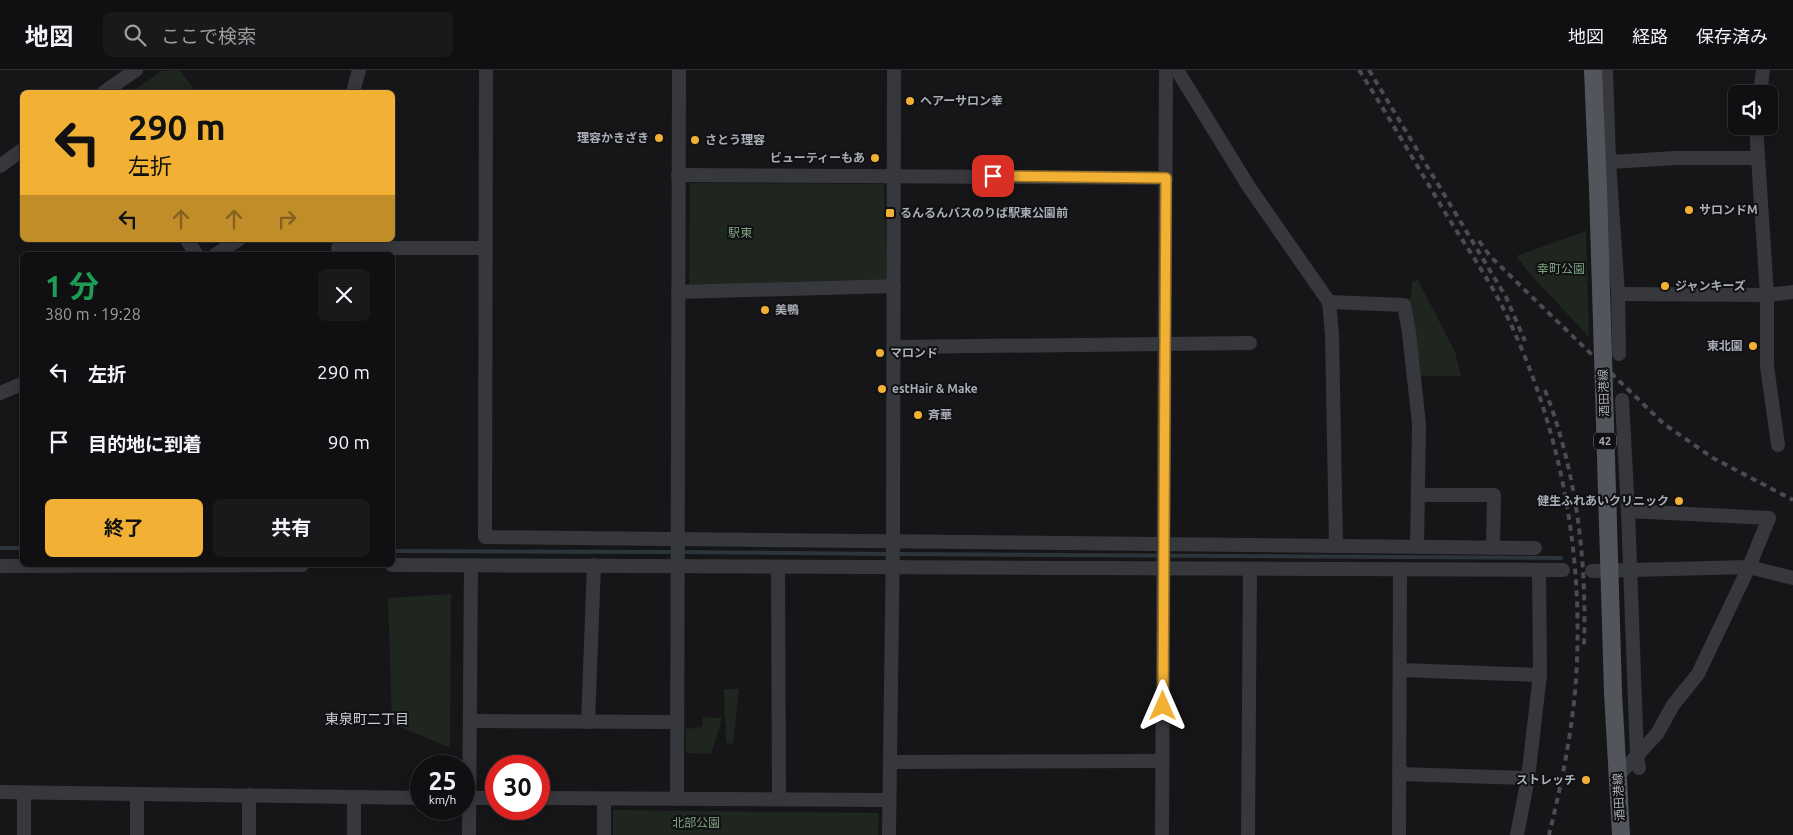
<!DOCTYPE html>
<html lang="ja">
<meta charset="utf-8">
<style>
:root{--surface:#101012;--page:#19191b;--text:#f1f3f6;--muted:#9c9d9f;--line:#303032;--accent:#f2b134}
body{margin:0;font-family:Ubuntu,"Noto Sans JP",sans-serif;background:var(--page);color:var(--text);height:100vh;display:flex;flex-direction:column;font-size:19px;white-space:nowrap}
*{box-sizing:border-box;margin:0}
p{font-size:16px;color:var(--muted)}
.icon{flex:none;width:28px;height:28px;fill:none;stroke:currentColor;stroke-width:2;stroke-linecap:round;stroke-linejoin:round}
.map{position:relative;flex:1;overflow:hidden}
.drawer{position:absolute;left:20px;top:182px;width:375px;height:315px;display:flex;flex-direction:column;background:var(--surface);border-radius:8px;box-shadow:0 2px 12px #0003,0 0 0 1px var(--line)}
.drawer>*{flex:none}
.hud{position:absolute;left:20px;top:20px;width:375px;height:152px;border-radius:8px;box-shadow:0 2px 12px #0003,0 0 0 1px var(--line);background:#f2b134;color:#111;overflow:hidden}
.controls{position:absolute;left:1728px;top:15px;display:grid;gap:10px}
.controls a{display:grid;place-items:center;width:50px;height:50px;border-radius:8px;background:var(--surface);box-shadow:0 2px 12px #0003,0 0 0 1px var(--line);font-size:25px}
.speed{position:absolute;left:410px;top:685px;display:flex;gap:10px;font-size:25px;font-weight:700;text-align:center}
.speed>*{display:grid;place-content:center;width:65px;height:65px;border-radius:50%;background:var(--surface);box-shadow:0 2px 12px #0003,0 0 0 1px var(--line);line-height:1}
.speed small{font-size:12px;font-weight:400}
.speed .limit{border:8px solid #d22;background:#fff;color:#111}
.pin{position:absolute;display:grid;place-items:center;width:42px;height:42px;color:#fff;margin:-21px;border-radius:10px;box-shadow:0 2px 8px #0006}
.me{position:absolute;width:55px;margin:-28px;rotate:0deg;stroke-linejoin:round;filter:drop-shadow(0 0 4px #0008)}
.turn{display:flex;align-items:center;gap:18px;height:105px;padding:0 25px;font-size:22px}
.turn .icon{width:65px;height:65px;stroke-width:2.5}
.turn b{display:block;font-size:35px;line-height:42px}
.lanes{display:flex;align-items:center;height:48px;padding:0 25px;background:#0003;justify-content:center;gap:25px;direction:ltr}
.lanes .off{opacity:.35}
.round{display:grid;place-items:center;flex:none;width:52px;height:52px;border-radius:8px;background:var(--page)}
.head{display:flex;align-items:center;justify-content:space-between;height:85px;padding:0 25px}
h1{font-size:30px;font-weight:700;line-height:38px;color:#1e9e55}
.primary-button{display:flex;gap:10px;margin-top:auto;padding:10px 25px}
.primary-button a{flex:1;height:58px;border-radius:8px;background:var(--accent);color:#111;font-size:20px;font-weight:700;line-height:58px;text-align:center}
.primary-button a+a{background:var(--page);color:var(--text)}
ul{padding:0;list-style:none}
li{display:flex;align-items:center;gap:15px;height:70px;padding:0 25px}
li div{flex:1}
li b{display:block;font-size:19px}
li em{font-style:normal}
header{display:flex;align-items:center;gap:30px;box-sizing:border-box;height:70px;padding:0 25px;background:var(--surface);border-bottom:1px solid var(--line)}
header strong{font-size:24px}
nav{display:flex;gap:28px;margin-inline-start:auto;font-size:18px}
.search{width:350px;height:45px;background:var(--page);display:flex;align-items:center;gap:12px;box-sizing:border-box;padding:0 18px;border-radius:8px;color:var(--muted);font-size:19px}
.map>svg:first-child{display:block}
.green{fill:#1e261f}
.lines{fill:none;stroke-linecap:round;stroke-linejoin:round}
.stream{stroke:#2c353c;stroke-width:4}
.minor{stroke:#37383d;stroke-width:14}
.major{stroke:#53555c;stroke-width:18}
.rail{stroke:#4a4c52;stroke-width:4;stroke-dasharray:6 5;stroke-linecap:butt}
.major-bridge{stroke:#53555c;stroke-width:18}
.route-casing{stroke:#9d7322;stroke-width:12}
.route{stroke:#f2b134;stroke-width:9}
.poi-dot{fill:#f2b134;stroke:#111113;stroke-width:2}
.labels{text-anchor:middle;stroke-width:4;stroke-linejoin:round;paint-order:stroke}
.shield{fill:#111113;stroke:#7b7e86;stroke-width:1}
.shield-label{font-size:11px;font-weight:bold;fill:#a8adb8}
.poi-label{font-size:12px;font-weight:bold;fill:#a8adb8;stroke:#111113;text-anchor:start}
.park-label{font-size:12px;fill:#7fa381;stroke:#111113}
.street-label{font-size:12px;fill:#a8adb8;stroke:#111113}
.neighbourhood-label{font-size:14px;fill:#c9ccd4;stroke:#111113}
</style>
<header>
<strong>地図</strong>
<div class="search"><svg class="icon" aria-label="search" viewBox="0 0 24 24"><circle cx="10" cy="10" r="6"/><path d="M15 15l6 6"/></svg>ここで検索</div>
<nav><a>地図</a><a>経路</a><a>保存済み</a></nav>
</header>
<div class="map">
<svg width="1793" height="765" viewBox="0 0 1793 765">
<rect width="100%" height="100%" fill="#161618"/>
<g class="green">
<path d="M 179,0 L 197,22 L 132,22 L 161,1 Z"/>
<path d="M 690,113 L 884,114 L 887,209 L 689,215 Z"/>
<path d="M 1586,161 L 1589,267 L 1530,204 L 1516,186 Z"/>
<path d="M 1418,210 L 1455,282 L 1461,306 L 1416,306 L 1409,229 L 1411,228 L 1412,212 Z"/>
<path d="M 451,524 L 450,678 L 392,653 L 388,528 Z"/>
<path d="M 724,619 L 739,619 L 733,674 L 726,673 Z"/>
<path d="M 703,647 L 722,648 L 711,684 L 686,683 L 686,659 L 702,657 Z"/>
<path d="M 613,740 L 879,743 L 878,765 L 613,765 Z"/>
</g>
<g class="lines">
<g class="stream">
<path d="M 0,478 L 22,478"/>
<path d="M 392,481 L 674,482"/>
<path d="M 681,482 L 889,484"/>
<path d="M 896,484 L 1561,488"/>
</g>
<g class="minor">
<path d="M 486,0 L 485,467 L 1535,478"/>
<path d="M 1177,0 L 1249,117 L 1329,232 L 1332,264 L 1336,476"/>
<path d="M 1606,0 L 1609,92 L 1618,224 L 1619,284"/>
<path d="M 104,22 L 136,0"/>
<path d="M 353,22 L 359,0"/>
<path d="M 1760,24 L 1763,0"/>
<path d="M 1756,56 L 1767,225 L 1767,296 L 1778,375"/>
<path d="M 1609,92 L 1676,88 L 1758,88"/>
<path d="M 0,96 L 22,80"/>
<path d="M 678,105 L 1166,108"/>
<path d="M 187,170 L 197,185"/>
<path d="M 338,178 L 486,178"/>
<path d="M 215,185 L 238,170"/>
<path d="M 678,222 L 894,216"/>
<path d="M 1618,224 L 1767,225 L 1793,222"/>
<path d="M 1329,232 L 1404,235 L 1409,263 L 1419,354 L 1417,477"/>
<path d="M 894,277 L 1250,273"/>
<path d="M 0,323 L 22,314"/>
<path d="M 1622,330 L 1628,441 L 1637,686 L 1639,698"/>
<path d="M 1418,425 L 1494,425 L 1493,478"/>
<path d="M 392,495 L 1563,500"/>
<path d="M 0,496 L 302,495"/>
<path d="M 778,497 L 779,729"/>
<path d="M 1592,501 L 1749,497 L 1793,508"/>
<path d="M 1400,600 L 1540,605 L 1539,500"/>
<path d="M 470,651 L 677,652"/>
<path d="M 588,652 L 594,495"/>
<path d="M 890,692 L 1162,691"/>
<path d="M 1399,704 L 1528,708 L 1540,605"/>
<path d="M 1617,707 L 1657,664 L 1673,635 L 1698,604 L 1749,497 L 1769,448 L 1628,441"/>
<path d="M 0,722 L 421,728"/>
<path d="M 249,725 L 249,765"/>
<path d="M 464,728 L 496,728"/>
<path d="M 539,728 L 889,730"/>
<path d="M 604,729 L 604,765"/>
<path d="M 677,729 L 679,0"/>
<path d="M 24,765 L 24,722"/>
<path d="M 137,765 L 137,724"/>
<path d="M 354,765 L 354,727"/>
<path d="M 469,765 L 471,495"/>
<path d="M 889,765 L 893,470 L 894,0"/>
<path d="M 1162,765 L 1166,0"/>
<path d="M 1248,765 L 1250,499"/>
<path d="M 1399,765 L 1400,499"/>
<path d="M 1517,765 L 1528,708"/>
</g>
<g class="major">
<path d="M 1593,0 L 1598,119"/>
<path d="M 1613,622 L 1621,765"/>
</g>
<g class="rail">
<path d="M 1359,0 C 1389,47 1417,96 1446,144 C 1464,173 1484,202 1500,232 C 1556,342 1582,468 1577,590 C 1575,649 1563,708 1549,765"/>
<path d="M 1369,0 L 1506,227 L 1525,271"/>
<path d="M 1479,171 L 1490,186 L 1532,227 L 1664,354 L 1713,388 L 1793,430"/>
<path d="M 1545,320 C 1576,400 1587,489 1584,575"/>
</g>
<path class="major-bridge" d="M 1598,119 L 1613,622"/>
</g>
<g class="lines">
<g class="route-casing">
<path id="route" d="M 993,106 L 1166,108 L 1163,636"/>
</g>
<use href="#route" class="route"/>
</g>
<g class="poi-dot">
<circle cx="910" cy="31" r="5"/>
<circle cx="659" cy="68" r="5"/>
<circle cx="695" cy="70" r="5"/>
<circle cx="875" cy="88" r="5"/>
<circle cx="1689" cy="140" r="5"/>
<rect x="885" y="138" width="10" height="10" rx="2.5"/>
<circle cx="1665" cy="216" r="5"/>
<circle cx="765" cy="240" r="5"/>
<circle cx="1753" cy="276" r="5"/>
<circle cx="880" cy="283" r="5"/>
<circle cx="882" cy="319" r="5"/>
<circle cx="918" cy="345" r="5"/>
<circle cx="1679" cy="431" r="5"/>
<circle cx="1586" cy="710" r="5"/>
</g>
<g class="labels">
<rect class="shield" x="1594" y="362.5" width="22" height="17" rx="4"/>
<g class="shield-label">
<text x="1605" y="375">42</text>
</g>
<g class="poi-label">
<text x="920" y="35">ヘアーサロン幸</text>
<text x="649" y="72" text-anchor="end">理容かきざき</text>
<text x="705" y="74">さとう理容</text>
<text x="865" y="92" text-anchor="end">ビューティーもあ</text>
<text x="1699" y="144">サロンドM</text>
<text x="900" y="147">るんるんバスのりば駅東公園前</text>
<text x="1675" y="220">ジャンキーズ</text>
<text x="775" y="244">美鴨</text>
<text x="1743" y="280" text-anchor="end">東北園</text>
<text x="890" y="287">マロンド</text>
<text x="892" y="323">estHair &amp; Make</text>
<text x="928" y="349">斉華</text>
<text x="1669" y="435" text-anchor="end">健生ふれあいクリニック</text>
<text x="1576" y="714" text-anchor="end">ストレッチ</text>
</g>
<g class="park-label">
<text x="740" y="167">駅東</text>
<text x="1561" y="203">幸町公園</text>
<text x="696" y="757">北部公園</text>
</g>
<g class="street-label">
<text transform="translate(1604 323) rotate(-92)" y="4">酒田港線</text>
<text transform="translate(1619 727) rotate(-93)" y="4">酒田港線</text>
</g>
<g class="neighbourhood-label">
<text x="367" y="654">東泉町二丁目</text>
</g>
</g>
</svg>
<div class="controls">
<a><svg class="icon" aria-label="sound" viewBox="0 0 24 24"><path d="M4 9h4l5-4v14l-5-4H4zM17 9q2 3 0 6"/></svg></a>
</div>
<div class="speed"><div>25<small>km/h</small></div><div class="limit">30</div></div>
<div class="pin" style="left:993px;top:106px;background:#d93025"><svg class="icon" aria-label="arrive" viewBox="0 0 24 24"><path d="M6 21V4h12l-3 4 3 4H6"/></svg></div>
<svg class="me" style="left:1163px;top:636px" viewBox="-20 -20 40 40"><path d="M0-17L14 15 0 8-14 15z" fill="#f2b134" stroke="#fff" stroke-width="4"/></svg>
<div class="hud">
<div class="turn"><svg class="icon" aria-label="left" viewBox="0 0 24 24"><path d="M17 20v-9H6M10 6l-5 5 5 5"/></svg><div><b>290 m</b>左折</div></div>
<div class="lanes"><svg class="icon" aria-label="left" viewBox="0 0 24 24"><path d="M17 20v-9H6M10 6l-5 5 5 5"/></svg><svg class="icon off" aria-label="ahead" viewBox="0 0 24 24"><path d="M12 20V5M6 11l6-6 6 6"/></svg><svg class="icon off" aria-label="ahead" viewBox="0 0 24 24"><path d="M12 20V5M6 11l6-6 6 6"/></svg><svg class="icon off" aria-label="right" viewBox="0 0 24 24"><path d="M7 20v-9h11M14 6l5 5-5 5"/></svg></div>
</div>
<section class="drawer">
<div class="head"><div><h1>1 分</h1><p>380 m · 19:28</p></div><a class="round"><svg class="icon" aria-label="close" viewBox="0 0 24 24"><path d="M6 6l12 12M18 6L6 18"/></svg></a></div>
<ul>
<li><svg class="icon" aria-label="left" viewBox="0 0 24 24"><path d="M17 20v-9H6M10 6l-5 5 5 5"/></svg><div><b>左折</b></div><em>290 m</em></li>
<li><svg class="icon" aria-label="arrive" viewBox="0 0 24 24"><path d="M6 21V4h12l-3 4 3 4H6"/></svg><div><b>目的地に到着</b></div><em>90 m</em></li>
</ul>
<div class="primary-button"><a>終了</a><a>共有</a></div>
</section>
</div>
